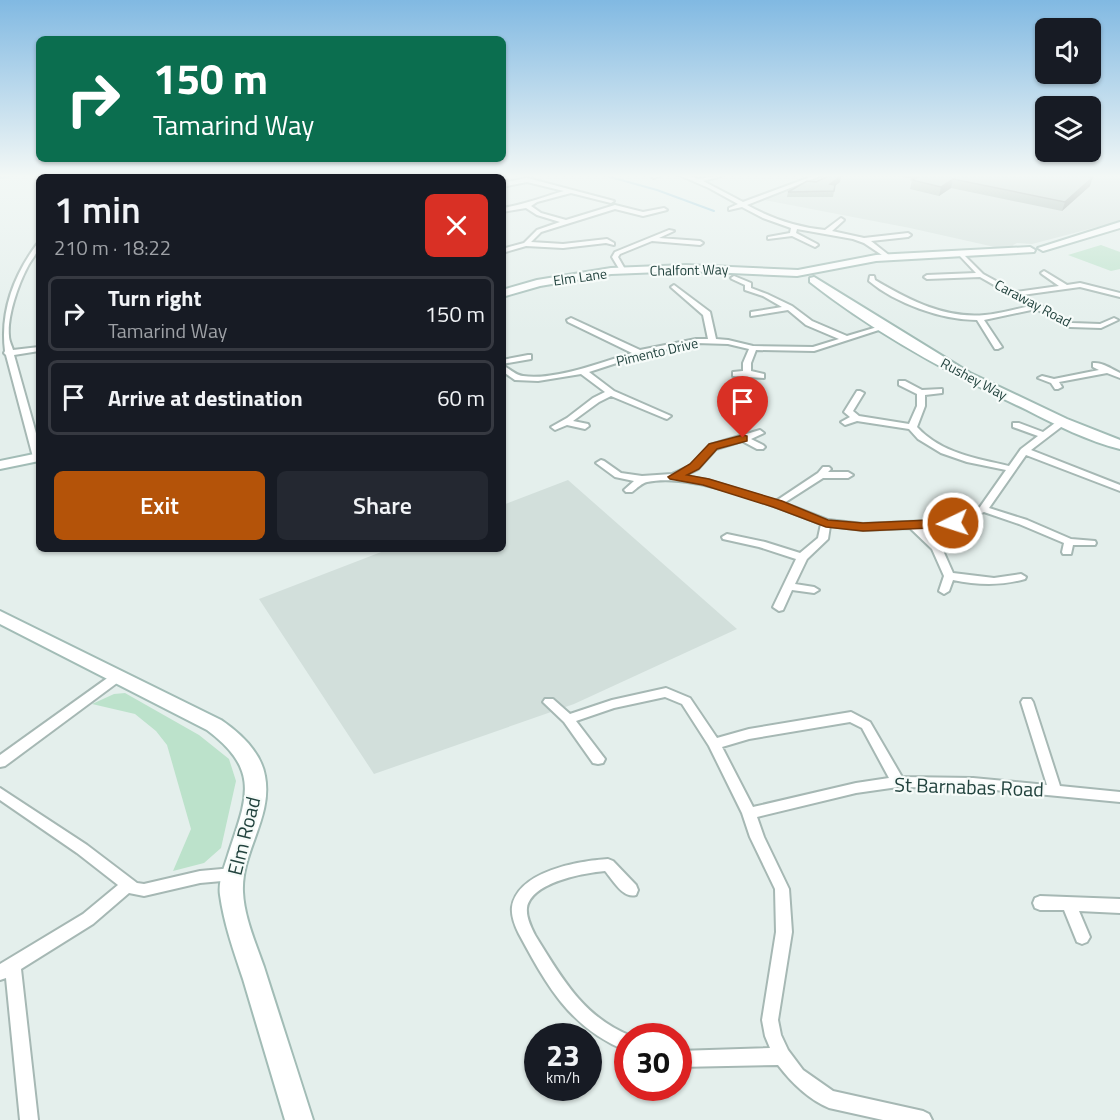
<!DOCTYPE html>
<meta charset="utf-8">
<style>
:root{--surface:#171b24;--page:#242831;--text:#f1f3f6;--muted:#9ea1a6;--line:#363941;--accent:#b45309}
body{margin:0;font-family:"Titillium Web",sans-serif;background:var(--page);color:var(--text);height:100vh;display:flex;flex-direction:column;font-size:22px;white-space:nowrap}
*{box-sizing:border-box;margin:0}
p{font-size:20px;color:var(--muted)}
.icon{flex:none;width:33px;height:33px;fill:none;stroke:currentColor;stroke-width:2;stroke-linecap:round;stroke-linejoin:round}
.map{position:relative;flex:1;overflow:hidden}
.drawer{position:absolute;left:36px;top:174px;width:470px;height:378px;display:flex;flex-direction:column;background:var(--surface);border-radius:9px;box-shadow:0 2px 4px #0004}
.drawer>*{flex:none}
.top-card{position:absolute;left:36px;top:36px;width:470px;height:126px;border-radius:9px;box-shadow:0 2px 4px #0004;background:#0b6e4f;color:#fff;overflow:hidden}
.controls{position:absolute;left:1035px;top:18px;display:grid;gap:12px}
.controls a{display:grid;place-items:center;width:66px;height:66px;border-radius:9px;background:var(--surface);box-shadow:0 2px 4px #0004;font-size:30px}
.speed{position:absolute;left:524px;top:1023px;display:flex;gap:12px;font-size:30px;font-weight:700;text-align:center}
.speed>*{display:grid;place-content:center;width:78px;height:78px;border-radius:50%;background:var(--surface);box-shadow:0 2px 4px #0004;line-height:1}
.speed small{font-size:15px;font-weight:400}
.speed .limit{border:9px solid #d22;background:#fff;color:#111}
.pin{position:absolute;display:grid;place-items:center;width:51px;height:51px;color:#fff;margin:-62px -26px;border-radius:50% 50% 50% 0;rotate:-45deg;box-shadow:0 0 6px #0007}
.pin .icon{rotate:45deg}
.me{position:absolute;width:66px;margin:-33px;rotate:266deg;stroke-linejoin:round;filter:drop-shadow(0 0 4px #0008)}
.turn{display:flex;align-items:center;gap:21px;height:126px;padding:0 18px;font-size:27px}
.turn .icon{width:78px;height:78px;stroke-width:2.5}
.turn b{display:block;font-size:42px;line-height:51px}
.round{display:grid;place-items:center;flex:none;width:63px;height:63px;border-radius:9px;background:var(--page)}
.head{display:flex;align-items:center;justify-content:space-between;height:102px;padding:0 18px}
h1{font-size:36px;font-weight:600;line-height:45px}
.button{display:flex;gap:12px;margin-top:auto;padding:12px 18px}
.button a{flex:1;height:69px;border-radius:9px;background:var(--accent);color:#fff;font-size:24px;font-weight:600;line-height:69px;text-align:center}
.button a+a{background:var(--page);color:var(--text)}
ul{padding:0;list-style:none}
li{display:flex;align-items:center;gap:18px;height:75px;margin:0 12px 9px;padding:0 6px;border:3px solid var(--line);border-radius:9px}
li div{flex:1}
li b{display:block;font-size:22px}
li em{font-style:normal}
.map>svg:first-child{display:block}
.built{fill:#d2dfdb}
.green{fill:#bce2cb}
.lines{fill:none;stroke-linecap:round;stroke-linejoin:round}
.stream{stroke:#88c1d8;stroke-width:2}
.street-casing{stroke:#a6b8b4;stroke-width:4}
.secondary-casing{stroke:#a2bcb6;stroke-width:4}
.street{fill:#fff;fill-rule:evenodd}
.secondary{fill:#fff;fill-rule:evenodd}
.wall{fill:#9faea9}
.shaded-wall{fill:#828d8a}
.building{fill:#b9cac5;stroke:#828d8a;stroke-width:1.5}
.route{fill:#b45309;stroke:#753606;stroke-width:1.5}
.labels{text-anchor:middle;stroke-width:4.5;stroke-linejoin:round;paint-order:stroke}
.far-street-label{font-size:14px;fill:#22433e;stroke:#f6fbf9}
.near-street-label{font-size:20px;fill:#22433e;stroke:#f6fbf9}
</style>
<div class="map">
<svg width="1120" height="1120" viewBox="0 0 1120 1120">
<rect width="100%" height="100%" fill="#e4efec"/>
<g class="built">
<path d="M 824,175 L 1120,175 L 1120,221 L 1032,244 L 1017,243 L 1013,245 L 1015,249 L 1008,250 L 910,228 L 760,199 Z"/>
<path d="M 568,480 L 737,629 L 574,704 L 374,774 L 259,599 L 389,549 L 502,549 L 503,505 Z"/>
</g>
<g class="green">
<path d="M 1101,245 L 1120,252 L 1120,269 L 1111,271 L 1068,255 Z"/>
<path d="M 125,693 L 199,735 L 229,759 L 236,781 L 221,848 L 204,863 L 173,871 L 191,829 L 167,745 L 156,731 L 135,714 L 92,704 L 114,694 Z"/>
</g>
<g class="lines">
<g class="stream">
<path d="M 603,175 L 657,190 L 714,211"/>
<path d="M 0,178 L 17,175"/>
</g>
<g class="street-casing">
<g id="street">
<path d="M 102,175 L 108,175 L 106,177 L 99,177 Z"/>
<path d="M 177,175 L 192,175 L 189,177 Z"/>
<path d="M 366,175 L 370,176 L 371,177 L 363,177 Z"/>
<path d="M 440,175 L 449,175 L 444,177 L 434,177 Z"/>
<path d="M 653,175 L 662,175 L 654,178 L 651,176 Z"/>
<path d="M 679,175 L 687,175 L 698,179 L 725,175 L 703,181 L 743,202 L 816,175 L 823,175 L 747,205 C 772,219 797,227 825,230 L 841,218 L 844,220 L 843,221 L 832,231 L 864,238 L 908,233 L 911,235 L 908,237 L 871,241 L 890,256 L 890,258 L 888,259 L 864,243 L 853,239 L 797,229 L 796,233 L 817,244 L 818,245 L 815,247 L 792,236 L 768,239 L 768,237 L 790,233 L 791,228 L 763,218 L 742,207 L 729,210 L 729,208 L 738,204 L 709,188 Z"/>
<path d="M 527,178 L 614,201 L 611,203 L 571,193 L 537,202 L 531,206 L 541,213 L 566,220 L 615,205 L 643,212 L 664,208 L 667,210 L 643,216 L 615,209 L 541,232 L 531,242 L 563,244 L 607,239 L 614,243 L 614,245 L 606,243 L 563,248 L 526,246 L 502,253 L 502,249 L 524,243 L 537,230 L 560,222 L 537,215 L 526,208 L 502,212 L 502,208 C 524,205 543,197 564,191 L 527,182 L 502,187 L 502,183 Z"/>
<path d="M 669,230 L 674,231 L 659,238 L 700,241 L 703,243 L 700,245 L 652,241 L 620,254 L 618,257 L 626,271 L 621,272 L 612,257 L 615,252 Z"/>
<path d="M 39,243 C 39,253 31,259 27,268 C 18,285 7,317 9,336 C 9,341 12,346 13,350 L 39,347 L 39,351 L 14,355 L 39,444 L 38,460 L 33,457 L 6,355 L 4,353 L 5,351 C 0,312 14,275 37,244 Z"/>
<path d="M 962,253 L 983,274 L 1016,292 L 1059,286 L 1042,274 L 1041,273 L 1044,271 L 1067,285 L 1080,283 L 1120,293 L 1120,297 L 1080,287 L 1022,295 L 1072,323 L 1100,324 L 1114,318 L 1118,320 L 1101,328 L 1070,327 L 1036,309 L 984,320 L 1002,347 L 998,349 L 995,349 L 977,320 C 942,320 895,303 869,281 L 870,276 L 874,276 L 875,280 C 909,300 945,319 985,315 C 1000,314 1015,309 1031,306 L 980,277 L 927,279 L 924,277 L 927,275 L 976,273 L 959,255 Z"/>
<path d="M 734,276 L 751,283 L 751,288 L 767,294 L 792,306 L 812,321 L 847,336 L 884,325 L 888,327 L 814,351 L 756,350 L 751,363 L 751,371 L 764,374 L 764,378 L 733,376 L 733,372 L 743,371 L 743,363 L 749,349 L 728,344 L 696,343 L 641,355 L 589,372 L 614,391 L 671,416 L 667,419 L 664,418 L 611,396 L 599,402 L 573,421 L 588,424 L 589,426 L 585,429 L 567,425 L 555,430 L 551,427 L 567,418 L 593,398 L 605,392 L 581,374 L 538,381 L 515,380 L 502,371 L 502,365 C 509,368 515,375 523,376 C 553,381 603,362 632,353 L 568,322 L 567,320 L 571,318 L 640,350 L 696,339 L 708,339 L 703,315 L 672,288 L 671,287 L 674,285 L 710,312 L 716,339 L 728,340 L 753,346 L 813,347 L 839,339 L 806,325 L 788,310 L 751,316 L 751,312 L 782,307 L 763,296 L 745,290 L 745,285 L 732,279 L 731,278 Z"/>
<path d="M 528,355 L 531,355 L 531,359 L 502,364 L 502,360 Z"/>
<path d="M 1093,363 C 1102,362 1112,369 1120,373 L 1120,378 L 1107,373 L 1059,382 L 1062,387 L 1058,389 L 1055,389 L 1051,383 L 1038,378 L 1042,376 L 1054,379 L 1099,370 L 1093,367 Z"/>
<path d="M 899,381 L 905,381 L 922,390 L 942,389 L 942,393 L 925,395 L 925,406 L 917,427 C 941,453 975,458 1009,466 L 1021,449 L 1038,436 L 1013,427 L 1013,423 L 1019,423 L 1043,432 L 1059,420 L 1065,420 L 1065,424 L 1031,450 L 1120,485 L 1120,491 L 1026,455 L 989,508 L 1027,520 L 1071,539 L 1095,541 L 1096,543 L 1095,545 L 1073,545 L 1071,554 L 1063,554 L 1062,552 L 1064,543 L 1019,524 L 984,512 L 953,526 L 921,527 L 941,546 L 953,573 L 994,578 L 1021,574 L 1026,577 L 1025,579 C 1001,586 977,585 953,580 L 949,591 L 944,594 L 939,591 L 944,576 L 932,549 L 910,528 L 863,530 L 830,526 L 828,539 L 807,559 L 795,584 L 814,587 L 819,590 L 814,593 L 792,590 L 783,610 L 779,611 L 773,607 L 796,559 L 759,547 L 723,539 L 722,537 L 727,534 L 765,542 L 800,553 L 818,538 L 821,524 C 777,507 693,472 647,482 C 642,483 637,488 632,492 L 626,492 L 624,490 L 634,481 L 615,477 L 596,463 L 601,460 L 604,461 L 621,473 L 642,476 L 672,474 L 692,465 L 710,445 L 760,430 L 764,433 L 751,439 L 763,445 L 765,447 L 763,449 L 757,449 L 742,441 L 716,449 L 698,469 L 684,476 L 707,480 L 776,501 L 818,473 L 823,467 L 829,467 L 831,469 L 828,472 L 848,472 L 853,475 L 848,478 L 823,478 L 784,503 L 828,520 L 863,524 L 951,520 L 980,507 L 1006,470 L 967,462 L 941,453 L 918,439 L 909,429 L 857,421 L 845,425 L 841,422 L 850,417 L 844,412 L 857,391 L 860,391 L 864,393 L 853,411 L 859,416 L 909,424 L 917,406 L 917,394 L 899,385 Z"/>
<path d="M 117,673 L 121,674 L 123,677 L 121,680 L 5,766 L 0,767 L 0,755 L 113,674 Z"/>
<path d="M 666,688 L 690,698 L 717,738 L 749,729 L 851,712 L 870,722 L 902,777 L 973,778 L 1047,785 L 1021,702 L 1023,699 L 1031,699 L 1033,702 L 1060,786 L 1120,792 L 1120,802 L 973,788 L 898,787 L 856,793 L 757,817 L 764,837 L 789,889 L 792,932 L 778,1020 L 781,1035 L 788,1050 L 803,1070 L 833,1091 L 923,1111 L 929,1114 L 932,1120 L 883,1120 L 829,1108 C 808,1099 791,1082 778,1065 L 678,1067 L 678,1051 L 770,1048 L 765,1036 L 762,1020 L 776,932 L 775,889 L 750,837 L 742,813 L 709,746 L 682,704 L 665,697 L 614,708 L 576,721 L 605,759 L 603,763 L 598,764 L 593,763 L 564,722 L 543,702 L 545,699 L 553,699 L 570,714 L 612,700 ZM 850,722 L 862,728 L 889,778 L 856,783 L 753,807 L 722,747 L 749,739 Z"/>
<path d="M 0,788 L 87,845 L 137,883 L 144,884 L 200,871 L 233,868 L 238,870 L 240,874 L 238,878 L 233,880 L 200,883 L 144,896 L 129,893 L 93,924 L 21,969 L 38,1120 L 20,1120 L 6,978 L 0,980 L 0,964 L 83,914 L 118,885 L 77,853 L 0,800 Z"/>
<path d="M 608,859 L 613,861 L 636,885 L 638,890 L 636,895 C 623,899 613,880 605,871 C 584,873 531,882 527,908 C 526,917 531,927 535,935 C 561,977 583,1017 631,1036 L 627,1036 L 627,1051 C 570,1028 547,986 519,934 C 515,926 511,916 512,907 C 518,871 578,861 608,859 Z"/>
<path d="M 1040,896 L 1120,899 L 1120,913 L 1079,911 L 1090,937 L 1087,942 L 1082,944 L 1077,942 L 1064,910 L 1040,910 L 1035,908 L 1033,903 L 1035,898 Z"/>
</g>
</g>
<g class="secondary-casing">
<g id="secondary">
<path d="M 1120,222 L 1120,228 L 1043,251 L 1038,248 Z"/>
<path d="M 1030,247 L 1035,250 L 1034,252 L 876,261 L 797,276 L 686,271 L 611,274 L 540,286 L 502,297 L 502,290 L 537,280 L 611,268 L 686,265 L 798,270 L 876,255 Z"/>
<path d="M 814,277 L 970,373 L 1067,419 L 1120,440 L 1120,449 C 1088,441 1056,425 1027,410 C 952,375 876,334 810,282 L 810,278 Z"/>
<path d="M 39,453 L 39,461 L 0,469 L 0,461 Z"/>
<path d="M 0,611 L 221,720 C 240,733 261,752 265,776 C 273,817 241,852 243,892 C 244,917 256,944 264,967 C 280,1018 297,1069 313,1120 L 285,1120 C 271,1073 257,1026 243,979 C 234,952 224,924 220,895 C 218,882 224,868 228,855 C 246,799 262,771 207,730 L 0,624 Z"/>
</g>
</g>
<use href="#street" class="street"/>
<use href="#secondary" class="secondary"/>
</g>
<g class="wall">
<path d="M 892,175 L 1079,175 L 1090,186 L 1062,211 L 951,188 L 939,196 L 910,189 L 912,180 L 913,179 Z"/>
<path d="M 816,182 L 840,182 L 835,186 L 833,197 L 787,197 L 788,192 Z"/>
</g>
<g class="shaded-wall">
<path d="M 841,176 L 840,182 L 829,190 L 830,184 Z"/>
<path d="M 1093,177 L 1090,186 L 1062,211 L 1065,202 Z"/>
<path d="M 953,179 L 951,188 L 939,196 L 941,187 Z"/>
</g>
<g class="building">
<path d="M 830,175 L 840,175 L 841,176 L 830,184 L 835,185 L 834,191 L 788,192 L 807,181 L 816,182 Z"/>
<path d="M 920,175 L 1079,175 L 1093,177 L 1065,202 L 953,179 L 941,187 L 912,180 L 921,175 Z"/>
</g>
<linearGradient id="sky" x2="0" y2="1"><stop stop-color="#81b9e2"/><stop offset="0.53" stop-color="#f3f8f6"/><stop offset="1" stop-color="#f3f8f6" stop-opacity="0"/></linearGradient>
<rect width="1120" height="332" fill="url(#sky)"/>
<path class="route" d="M 743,435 L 747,436 L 747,441 L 717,449 L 699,469 L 687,475 L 709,479 L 782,501 L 828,520 L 863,523 L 953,519 L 959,523 L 953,527 L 863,531 L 826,527 L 773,507 L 703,485 L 670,479 L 668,477 L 690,464 L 709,444 Z"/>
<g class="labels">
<g class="far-street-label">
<text transform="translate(689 270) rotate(-1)" y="5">Chalfont Way</text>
<text transform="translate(580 277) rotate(-8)" y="5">Elm Lane</text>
<text transform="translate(1033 303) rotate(28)" y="5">Caraway Road</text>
<text transform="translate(657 352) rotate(-13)" y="5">Pimento Drive</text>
<text transform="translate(974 379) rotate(28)" y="5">Rushey Way</text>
</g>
<g class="near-street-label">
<text transform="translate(969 787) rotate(2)" y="7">St Barnabas Road</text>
<text transform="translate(244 836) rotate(-76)" y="7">Elm Road</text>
</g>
</g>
</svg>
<div class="controls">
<a><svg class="icon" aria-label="sound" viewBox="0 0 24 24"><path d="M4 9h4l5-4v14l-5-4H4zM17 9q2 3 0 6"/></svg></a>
<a><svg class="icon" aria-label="layers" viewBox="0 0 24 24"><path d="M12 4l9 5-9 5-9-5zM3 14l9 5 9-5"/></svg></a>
</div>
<div class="speed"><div>23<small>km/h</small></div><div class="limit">30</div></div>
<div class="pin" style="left:743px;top:438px;background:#d93025"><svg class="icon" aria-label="arrive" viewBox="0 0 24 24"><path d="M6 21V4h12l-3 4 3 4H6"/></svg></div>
<svg class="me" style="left:953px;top:523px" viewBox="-20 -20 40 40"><circle r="17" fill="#b45309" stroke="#fff" stroke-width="3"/><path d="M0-11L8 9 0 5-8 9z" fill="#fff"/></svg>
<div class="top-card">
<div class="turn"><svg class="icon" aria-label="right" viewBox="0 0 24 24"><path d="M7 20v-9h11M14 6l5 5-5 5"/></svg><div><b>150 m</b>Tamarind Way</div></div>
</div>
<section class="drawer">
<div class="head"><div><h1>1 min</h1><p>210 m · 18:22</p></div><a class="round" style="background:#d93025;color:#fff"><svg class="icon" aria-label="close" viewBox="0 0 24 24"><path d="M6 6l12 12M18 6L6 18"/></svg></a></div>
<ul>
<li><svg class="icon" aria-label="right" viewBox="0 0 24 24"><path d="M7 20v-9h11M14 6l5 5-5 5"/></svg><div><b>Turn right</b><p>Tamarind Way</p></div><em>150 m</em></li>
<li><svg class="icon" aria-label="arrive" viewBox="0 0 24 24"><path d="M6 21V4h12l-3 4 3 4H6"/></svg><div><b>Arrive at destination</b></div><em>60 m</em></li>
</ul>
<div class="button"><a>Exit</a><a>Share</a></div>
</section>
</div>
